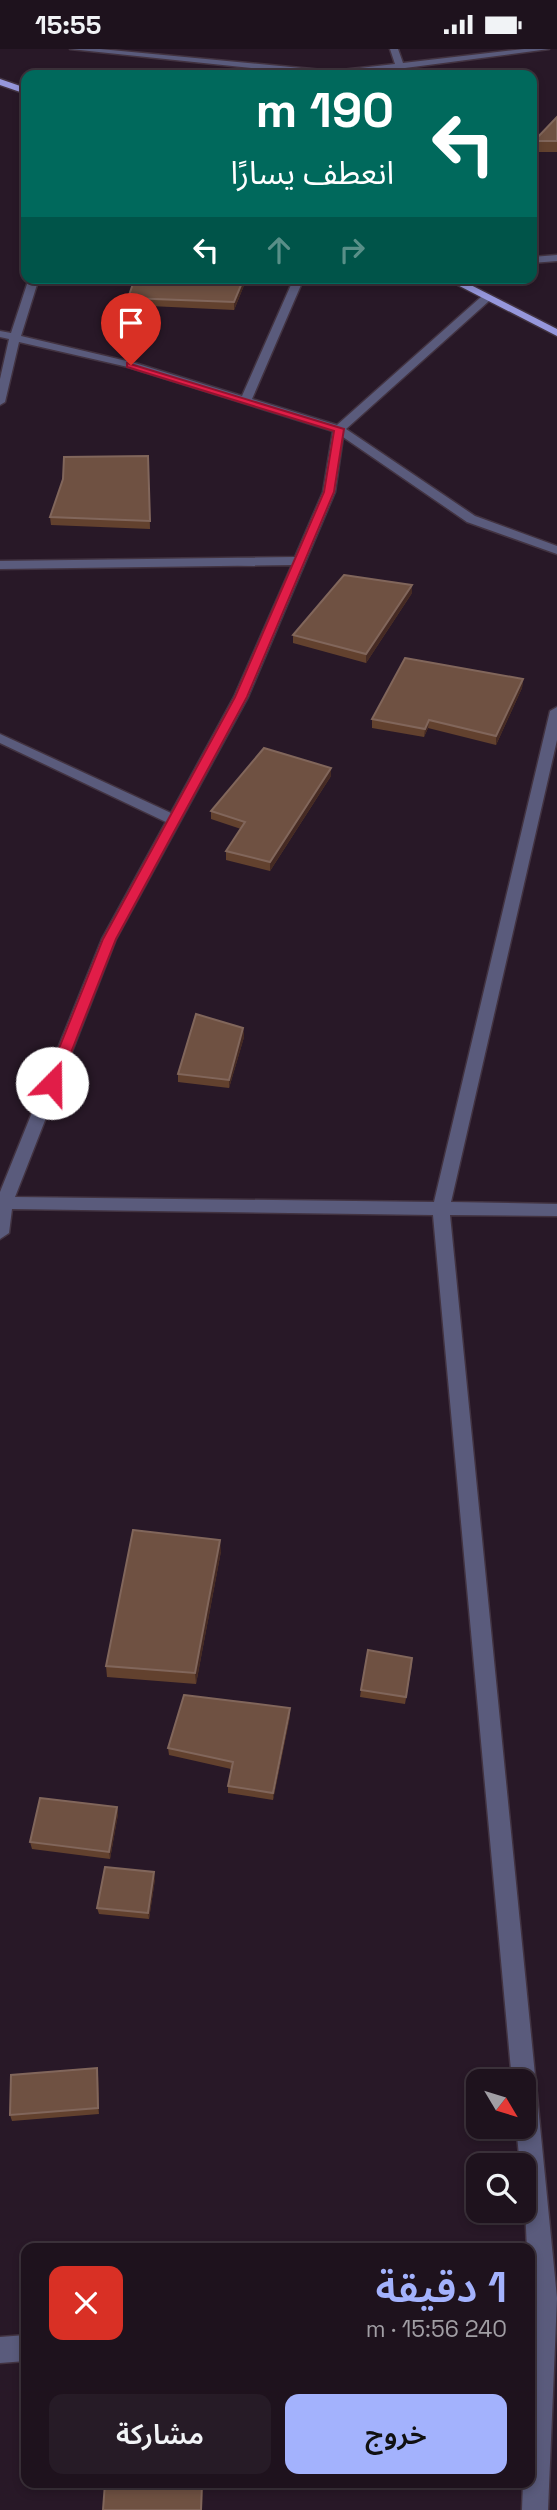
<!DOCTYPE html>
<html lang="ar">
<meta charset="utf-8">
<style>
:root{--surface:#1e121d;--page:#261b26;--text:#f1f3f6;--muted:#a19ea4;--line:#3c323b;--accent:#a3b2fd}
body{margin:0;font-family:"Space Grotesk","Noto Sans Arabic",sans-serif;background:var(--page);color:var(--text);direction:rtl;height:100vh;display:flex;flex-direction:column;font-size:26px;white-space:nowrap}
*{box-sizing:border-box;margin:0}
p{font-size:23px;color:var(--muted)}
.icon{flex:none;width:38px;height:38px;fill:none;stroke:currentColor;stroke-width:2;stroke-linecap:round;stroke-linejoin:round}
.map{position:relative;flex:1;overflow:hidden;direction:ltr}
.panel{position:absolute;left:21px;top:2194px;width:514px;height:245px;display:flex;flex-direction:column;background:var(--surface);border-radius:14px;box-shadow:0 4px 10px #0003,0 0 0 2px var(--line);direction:rtl}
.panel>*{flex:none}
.banner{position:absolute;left:21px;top:21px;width:516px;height:214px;border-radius:14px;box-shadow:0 4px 10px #0003,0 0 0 2px var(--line);direction:rtl;background:#00695c;color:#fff;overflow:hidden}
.needle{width:46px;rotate:128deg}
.buttons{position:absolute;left:466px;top:2020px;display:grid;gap:14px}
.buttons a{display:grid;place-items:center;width:70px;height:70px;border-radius:14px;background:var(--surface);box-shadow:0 4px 10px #0003,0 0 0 2px var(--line);font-size:35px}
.pin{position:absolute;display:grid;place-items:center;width:60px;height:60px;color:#fff;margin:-72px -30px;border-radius:50% 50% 50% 0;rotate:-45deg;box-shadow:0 0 7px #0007}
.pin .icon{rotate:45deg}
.me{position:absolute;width:77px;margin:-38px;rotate:22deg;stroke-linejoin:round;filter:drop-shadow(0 0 5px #0008)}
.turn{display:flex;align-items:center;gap:24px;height:147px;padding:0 28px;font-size:32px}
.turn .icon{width:91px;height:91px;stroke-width:2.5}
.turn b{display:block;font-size:49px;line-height:60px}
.lanes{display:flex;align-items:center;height:66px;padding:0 28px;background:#0003;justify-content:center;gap:35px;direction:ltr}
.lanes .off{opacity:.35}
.round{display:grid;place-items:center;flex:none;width:74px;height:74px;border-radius:14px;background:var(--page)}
.head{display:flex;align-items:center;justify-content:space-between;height:119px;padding:0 28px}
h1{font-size:42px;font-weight:600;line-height:52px;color:var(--accent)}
.action{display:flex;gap:14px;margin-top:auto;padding:14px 28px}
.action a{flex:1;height:80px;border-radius:14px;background:var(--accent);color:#111;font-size:28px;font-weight:600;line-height:80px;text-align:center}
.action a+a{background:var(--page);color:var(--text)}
.status{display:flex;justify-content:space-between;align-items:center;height:49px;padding:0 35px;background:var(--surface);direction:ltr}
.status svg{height:19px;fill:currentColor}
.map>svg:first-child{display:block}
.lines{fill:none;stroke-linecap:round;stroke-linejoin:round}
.minor-casing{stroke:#423341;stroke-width:3}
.major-casing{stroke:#423341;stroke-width:3}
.minor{fill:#5a5b7c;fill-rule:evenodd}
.major{fill:#9697dc;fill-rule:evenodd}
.wall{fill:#62412e}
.shaded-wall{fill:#452a23}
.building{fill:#6f5142;stroke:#81665b;stroke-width:2}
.route{fill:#e11d48;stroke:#92132f;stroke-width:2}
</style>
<div class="status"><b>15:55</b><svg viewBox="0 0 49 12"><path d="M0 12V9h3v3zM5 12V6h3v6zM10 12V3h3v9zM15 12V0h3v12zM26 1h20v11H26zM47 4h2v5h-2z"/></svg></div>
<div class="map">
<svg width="557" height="2461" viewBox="0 0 557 2461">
<rect width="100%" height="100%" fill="#281827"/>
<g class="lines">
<g class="minor-casing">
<g id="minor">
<path d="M 70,0 L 100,0 L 333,22 L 395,15 L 390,0 L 398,0 L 403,14 L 524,0 L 549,0 L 405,19 L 407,26 L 399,26 L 397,20 L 319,26 Z"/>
<path d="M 557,206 L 557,212 L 532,214 L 532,208 Z"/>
<path d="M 29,229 L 39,229 L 21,287 L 135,314 L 242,347 L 294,229 L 304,229 L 252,350 L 337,376 L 481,248 L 489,248 L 489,252 L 346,380 L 475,467 L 557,497 L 557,505 L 467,473 L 343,388 L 335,443 L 248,648 L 116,890 L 15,1148 L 434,1153 L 550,662 L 557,658 L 557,691 L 451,1153 L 557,1155 L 557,1167 L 450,1166 L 557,2249 L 548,2461 L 522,2461 L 523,2434 L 530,2434 L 533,2265 L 530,2200 L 527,2200 L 523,2116 L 520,2116 L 516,2077 L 523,2077 L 523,2032 L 512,2032 L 433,1166 L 12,1160 L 9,1184 L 0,1190 L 0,1143 L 102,890 L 166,773 L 0,694 L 0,685 L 171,764 L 234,648 L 292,516 L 0,520 L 0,512 L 295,508 L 323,443 L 333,382 L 128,318 L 19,293 L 5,353 L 0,356 L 0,330 L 9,290 L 0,288 L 0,282 L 11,284 Z"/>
<path d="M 26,2286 L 26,2312 L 0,2314 L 0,2288 Z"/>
</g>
</g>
<g class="major-casing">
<g id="major">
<path d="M 0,30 L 26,39 L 26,45 L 0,36 Z"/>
<path d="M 444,229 L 457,229 L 557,280 L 557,287 Z"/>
</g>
</g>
<use href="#minor" class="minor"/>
<use href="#major" class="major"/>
</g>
<g class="wall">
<path d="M 557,68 L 557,103 L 533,103 L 534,92 Z"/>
<path d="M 135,229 L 247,229 L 234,261 L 129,256 L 128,249 Z"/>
<path d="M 148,407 L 150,480 L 51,476 L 50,468 L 63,430 Z"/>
<path d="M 412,544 L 366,614 L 293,594 L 293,586 Z"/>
<path d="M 523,630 L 522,639 L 496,696 L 428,679 L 424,688 L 372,679 L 372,670 Z"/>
<path d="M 331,727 L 270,822 L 226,811 L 226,802 L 241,780 L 211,770 L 211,762 Z"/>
<path d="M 243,979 L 244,988 L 229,1039 L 178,1033 L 178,1025 Z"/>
<path d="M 221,1502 L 196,1635 L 107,1628 L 106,1617 Z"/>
<path d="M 412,1616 L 405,1655 L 360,1648 L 361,1641 Z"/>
<path d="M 290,1667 L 273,1751 L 228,1744 L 228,1737 L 231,1720 L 169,1706 L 168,1699 Z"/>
<path d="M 117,1758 L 118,1765 L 110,1810 L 32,1800 L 30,1793 Z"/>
<path d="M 155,1830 L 149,1870 L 99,1865 L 97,1859 Z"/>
<path d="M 98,2025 L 99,2065 L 12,2072 L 10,2066 Z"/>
</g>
<g class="shaded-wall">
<path d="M 244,229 L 247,229 L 234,261 L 234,253 Z"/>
<path d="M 412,536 L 412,544 L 366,614 L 366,605 Z"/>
<path d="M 523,630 L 522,639 L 496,696 L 496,687 Z"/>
<path d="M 429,671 L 428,679 L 424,688 L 425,680 Z"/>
<path d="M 331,719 L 331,727 L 270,822 L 270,813 Z"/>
<path d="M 243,979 L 244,988 L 229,1039 L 229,1031 Z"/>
<path d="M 220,1491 L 221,1502 L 196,1635 L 195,1624 Z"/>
<path d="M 290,1659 L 290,1667 L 273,1751 L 273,1744 Z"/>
<path d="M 117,1758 L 118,1765 L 110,1810 L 109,1803 Z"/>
<path d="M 154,1823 L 155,1830 L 149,1870 L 148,1864 Z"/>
<path d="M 97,2019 L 98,2025 L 99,2065 L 98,2059 Z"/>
<path d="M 202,2434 L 203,2434 L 202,2461 L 201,2461 Z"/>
</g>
<g class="building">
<path d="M 557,68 L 557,92 L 534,92 Z"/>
<path d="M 135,229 L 244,229 L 234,253 L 128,249 Z"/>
<path d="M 148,407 L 150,472 L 50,468 L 63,430 L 64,408 Z"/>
<path d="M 344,526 L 412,536 L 366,605 L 293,586 Z"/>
<path d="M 405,609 L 523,630 L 496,687 L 429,671 L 425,680 L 372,670 Z"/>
<path d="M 264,699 L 331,719 L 270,813 L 226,802 L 245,773 L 211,762 Z"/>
<path d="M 196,965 L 243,979 L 229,1031 L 178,1025 Z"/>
<path d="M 133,1481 L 220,1491 L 195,1624 L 106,1617 Z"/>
<path d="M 368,1601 L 412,1609 L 406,1648 L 361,1641 Z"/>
<path d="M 184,1646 L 290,1659 L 273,1744 L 228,1737 L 233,1713 L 168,1699 Z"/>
<path d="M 40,1749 L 117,1758 L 109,1803 L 30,1793 Z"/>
<path d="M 105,1818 L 154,1823 L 148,1864 L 97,1859 Z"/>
<path d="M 97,2019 L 98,2059 L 10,2066 L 11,2026 Z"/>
<path d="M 105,2434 L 202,2434 L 201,2461 L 103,2461 Z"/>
</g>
<path class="route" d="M 127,314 L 344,380 L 334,443 L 247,648 L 116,890 L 59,1034 L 52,1039 L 45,1034 L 103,890 L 235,648 L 324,443 L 334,382 L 127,318 Z"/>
</svg>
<div class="buttons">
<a><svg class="needle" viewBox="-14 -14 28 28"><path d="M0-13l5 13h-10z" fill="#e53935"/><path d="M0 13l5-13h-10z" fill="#a19ea4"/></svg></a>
<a><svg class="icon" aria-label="search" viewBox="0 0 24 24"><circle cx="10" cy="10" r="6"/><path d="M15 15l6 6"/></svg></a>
</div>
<div class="pin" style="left:131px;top:316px;background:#d93025"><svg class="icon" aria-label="arrive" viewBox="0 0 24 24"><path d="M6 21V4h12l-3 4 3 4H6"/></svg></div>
<svg class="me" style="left:52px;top:1034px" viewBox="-20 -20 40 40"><circle r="19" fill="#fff"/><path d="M0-13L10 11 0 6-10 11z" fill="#e11d48"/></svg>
<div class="banner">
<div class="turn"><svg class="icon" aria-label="left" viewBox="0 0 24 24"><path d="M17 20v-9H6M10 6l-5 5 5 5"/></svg><div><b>190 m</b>انعطف يسارًا</div></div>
<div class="lanes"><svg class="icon" aria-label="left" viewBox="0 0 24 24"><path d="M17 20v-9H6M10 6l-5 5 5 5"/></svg><svg class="icon off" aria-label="ahead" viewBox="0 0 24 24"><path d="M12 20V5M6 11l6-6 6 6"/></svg><svg class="icon off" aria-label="right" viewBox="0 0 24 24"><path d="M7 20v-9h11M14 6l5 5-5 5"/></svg></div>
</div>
<section class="panel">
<div class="head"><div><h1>1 دقيقة</h1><p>240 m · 15:56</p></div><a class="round" style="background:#d93025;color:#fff"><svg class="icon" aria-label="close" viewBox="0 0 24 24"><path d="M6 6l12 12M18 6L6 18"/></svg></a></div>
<div class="action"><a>خروج</a><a>مشاركة</a></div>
</section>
</div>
